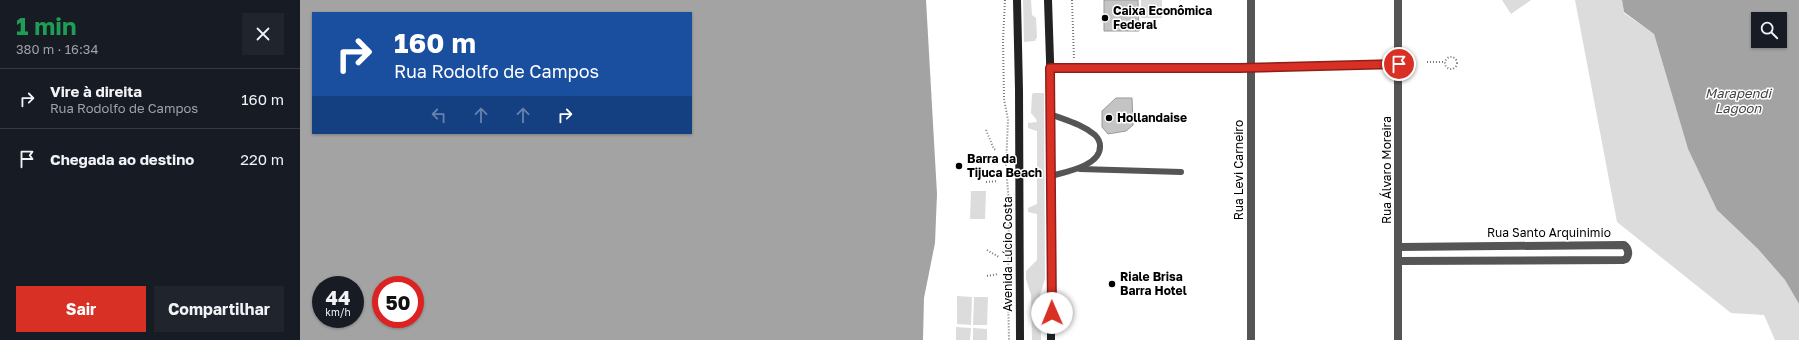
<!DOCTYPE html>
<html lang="pt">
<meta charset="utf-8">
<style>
:root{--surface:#171b24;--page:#20242c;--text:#f1f3f6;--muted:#9ea1a6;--line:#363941;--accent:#d93025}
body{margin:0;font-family:"Golos Text",sans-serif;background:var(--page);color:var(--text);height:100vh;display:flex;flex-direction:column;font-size:15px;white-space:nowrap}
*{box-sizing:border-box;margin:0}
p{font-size:13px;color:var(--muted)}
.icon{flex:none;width:22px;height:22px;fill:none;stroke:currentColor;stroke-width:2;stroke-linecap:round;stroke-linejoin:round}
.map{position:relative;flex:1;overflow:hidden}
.sheet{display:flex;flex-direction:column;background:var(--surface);width:300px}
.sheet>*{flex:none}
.banner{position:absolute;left:12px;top:12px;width:380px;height:122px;border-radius:0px;box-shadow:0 1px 3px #0004;background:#1a4fa0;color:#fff;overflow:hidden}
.fabs{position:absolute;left:1451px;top:12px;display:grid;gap:8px}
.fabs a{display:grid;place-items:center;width:36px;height:36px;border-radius:0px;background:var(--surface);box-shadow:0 1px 3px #0004;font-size:20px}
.speed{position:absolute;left:12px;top:276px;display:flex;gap:8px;font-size:20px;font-weight:700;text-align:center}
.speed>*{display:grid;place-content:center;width:52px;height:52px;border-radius:50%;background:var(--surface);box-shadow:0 1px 3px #0004;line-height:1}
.speed small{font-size:10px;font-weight:400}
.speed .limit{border:6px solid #d22;background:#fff;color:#111}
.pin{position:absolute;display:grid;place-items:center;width:34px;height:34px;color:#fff;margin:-17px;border:2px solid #fff;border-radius:50%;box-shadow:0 1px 4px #0007}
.me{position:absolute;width:44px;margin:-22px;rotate:359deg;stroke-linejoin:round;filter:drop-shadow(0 0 3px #0008)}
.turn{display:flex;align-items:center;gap:14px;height:84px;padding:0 16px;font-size:18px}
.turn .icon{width:52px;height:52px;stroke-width:2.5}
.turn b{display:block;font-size:28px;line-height:34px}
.lanes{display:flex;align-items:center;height:38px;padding:0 16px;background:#0003;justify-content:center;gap:20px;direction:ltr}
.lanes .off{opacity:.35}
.round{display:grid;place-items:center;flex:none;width:42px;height:42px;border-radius:0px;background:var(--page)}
.head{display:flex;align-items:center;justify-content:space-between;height:68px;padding:0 16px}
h1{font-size:24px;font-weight:700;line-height:30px;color:#1e9e55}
.action{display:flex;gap:8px;margin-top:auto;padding:8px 16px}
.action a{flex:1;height:46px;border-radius:0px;background:var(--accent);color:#fff;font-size:16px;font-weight:700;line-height:46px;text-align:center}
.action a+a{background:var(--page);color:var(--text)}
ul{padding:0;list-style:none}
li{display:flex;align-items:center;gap:12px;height:60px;padding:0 16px;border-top:1px solid var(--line)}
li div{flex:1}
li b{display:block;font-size:15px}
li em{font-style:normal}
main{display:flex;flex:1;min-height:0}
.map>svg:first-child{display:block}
.green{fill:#dcdcdc}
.water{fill:#a3a3a3;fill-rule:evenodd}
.building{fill:#c4c4c4;stroke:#999}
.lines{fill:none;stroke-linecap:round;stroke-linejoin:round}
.path{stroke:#777;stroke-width:2;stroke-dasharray:1 2;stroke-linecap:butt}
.service{stroke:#555;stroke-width:6}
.minor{stroke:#555;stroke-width:8}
.secondary{stroke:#222;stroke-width:8}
.route-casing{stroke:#8d1f18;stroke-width:10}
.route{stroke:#d93025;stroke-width:7}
.poi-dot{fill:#000;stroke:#fff;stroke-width:1.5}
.labels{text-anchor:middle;stroke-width:3;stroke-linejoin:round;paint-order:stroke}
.poi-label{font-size:12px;font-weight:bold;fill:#000;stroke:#fff;text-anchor:start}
.street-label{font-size:12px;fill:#000;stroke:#fff}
.water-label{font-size:13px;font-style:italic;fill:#444;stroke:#fff}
</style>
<main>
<section class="sheet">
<div class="head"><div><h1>1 min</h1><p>380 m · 16:34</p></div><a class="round"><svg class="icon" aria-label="close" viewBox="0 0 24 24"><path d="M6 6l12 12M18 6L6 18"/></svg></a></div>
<ul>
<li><svg class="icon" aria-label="right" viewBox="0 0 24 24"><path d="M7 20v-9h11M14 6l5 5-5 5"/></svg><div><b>Vire à direita</b><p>Rua Rodolfo de Campos</p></div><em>160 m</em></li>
<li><svg class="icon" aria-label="arrive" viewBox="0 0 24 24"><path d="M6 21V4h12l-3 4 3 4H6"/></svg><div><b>Chegada ao destino</b></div><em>220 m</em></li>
</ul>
<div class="action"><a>Sair</a><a>Compartilhar</a></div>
</section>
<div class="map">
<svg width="1499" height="340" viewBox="0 0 1499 340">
<rect width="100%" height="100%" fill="#fff"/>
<g class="green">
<path d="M 723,0 L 731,0 L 732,15 L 736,18 L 737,37 L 735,41 L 724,42 Z"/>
<rect x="841" y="0" width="21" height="18"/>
<path d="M 1202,0 L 1231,0 L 1211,14 Z"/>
<path d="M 1275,0 L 1322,0 L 1324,13 L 1354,34 L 1388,149 L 1417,210 L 1458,249 L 1485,280 L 1499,304 L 1499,340 L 1475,340 L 1464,315 L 1431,313 L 1317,222 Z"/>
<path d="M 734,93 L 744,93 L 745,279 L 740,295 L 741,340 L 732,340 L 731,295 L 726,279 L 726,271 L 737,260 L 737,214 L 728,212 L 728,208 L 737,204 L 737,131 L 728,128 L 728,123 L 737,122 L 736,119 L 731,113 L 732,94 Z"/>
<path d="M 671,191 L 686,191 L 685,219 L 670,219 Z"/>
<path d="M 657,296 L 672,297 L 671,325 L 657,324 Z"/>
<path d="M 674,297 L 688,297 L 687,325 L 673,325 Z"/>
<path d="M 656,327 L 671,328 L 670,340 L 656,340 Z"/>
<path d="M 673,328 L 687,329 L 687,340 L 673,340 Z"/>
</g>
<g class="water">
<path d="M 0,0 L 626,0 L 637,194 L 635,243 L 624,298 L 623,340 L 0,340 ZM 13,13 L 391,13 L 391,133 L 13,133 ZM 21,285 L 55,285 L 55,319 L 21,319 ZM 81,285 L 115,285 L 115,319 L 81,319 Z"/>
<path d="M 1322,0 L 1499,0 L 1499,304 L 1485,280 L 1458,249 L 1417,210 L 1388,149 L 1354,34 L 1324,12 ZM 1458,19 L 1480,19 L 1480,41 L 1458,41 Z"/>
</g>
<g class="building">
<path d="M 804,0 L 838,0 L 839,31 L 804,31 Z"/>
<path d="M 816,98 L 832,98 L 833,125 L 826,131 L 808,134 L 802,127 L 802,111 Z"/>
</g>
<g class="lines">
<g class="path">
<path d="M 705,0 L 703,40 L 704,99 L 708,120 L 706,166 L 709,204 L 708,294 L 709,340"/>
<path d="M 772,0 L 774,60"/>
<circle cx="1151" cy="63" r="6"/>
<path d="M 1127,62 L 1145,62"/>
<path d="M 686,130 L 694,149 L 697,150"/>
<path d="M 686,182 L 698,181"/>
<path d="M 687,250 L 699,257"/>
<path d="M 687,276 L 698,274"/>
</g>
<g class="service">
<path d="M 750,114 C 765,120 782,124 795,135 C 798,138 800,142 800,146 C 801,166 765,172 751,176"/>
<path d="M 780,169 L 881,172"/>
</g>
<g class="minor">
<path d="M 951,0 L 951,340"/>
<path d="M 750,68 L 939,68 L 1099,64"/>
<path d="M 1099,247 L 1324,245 C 1328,248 1330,254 1326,259 L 1323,260 L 1099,261"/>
<path d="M 1098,340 L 1098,0"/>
</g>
<g class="secondary">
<path d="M 717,0 L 719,90 L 720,340"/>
<path d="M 748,0 L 751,90 L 751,340"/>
</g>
</g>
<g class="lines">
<g class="route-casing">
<path id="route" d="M 752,313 L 750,68 L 939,68 L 1099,64"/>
</g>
<use href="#route" class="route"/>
</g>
<g class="poi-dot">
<circle cx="805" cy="18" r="4"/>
<circle cx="809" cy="118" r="4"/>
<circle cx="659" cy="166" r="4"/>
<circle cx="812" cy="284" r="4"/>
</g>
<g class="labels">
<g class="poi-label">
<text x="813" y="15">Caixa Econômica<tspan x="813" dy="14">Federal</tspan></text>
<text x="817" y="122">Hollandaise</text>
<text x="667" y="163">Barra da<tspan x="667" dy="14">Tijuca Beach</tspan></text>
<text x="820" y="281">Riale Brisa<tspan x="820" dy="14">Barra Hotel</tspan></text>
</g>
<g class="street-label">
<text transform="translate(939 170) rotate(-90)" y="4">Rua Levi Carneiro</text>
<text transform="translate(1087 170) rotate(-90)" y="4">Rua Álvaro Moreira</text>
<text x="1249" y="237">Rua Santo Arquinimio</text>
<text transform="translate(708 254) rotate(-90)" y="4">Avenida Lúcio Costa</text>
</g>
<g class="water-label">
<text x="1438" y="98">Marapendi<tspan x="1438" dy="15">Lagoon</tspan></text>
</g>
</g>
</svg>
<div class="fabs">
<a><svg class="icon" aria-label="search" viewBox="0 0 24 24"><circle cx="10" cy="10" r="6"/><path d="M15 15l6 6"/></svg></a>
</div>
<div class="speed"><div>44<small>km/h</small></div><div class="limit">50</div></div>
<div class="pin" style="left:1099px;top:64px;background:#d93025"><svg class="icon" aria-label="arrive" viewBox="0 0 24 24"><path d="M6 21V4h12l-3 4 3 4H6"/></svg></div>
<svg class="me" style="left:752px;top:313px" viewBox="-20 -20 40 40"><circle r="19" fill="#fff"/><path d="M0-13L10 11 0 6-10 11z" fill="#d93025"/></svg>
<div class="banner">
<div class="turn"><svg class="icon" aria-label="right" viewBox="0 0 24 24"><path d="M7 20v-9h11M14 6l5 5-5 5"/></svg><div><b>160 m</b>Rua Rodolfo de Campos</div></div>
<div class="lanes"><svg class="icon off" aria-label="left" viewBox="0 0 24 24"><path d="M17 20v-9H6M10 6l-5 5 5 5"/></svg><svg class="icon off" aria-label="ahead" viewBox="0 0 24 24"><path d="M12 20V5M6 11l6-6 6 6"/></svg><svg class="icon off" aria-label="ahead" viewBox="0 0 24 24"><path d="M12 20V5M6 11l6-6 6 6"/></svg><svg class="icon" aria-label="right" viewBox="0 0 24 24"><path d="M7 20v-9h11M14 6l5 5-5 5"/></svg></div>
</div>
</div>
</main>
